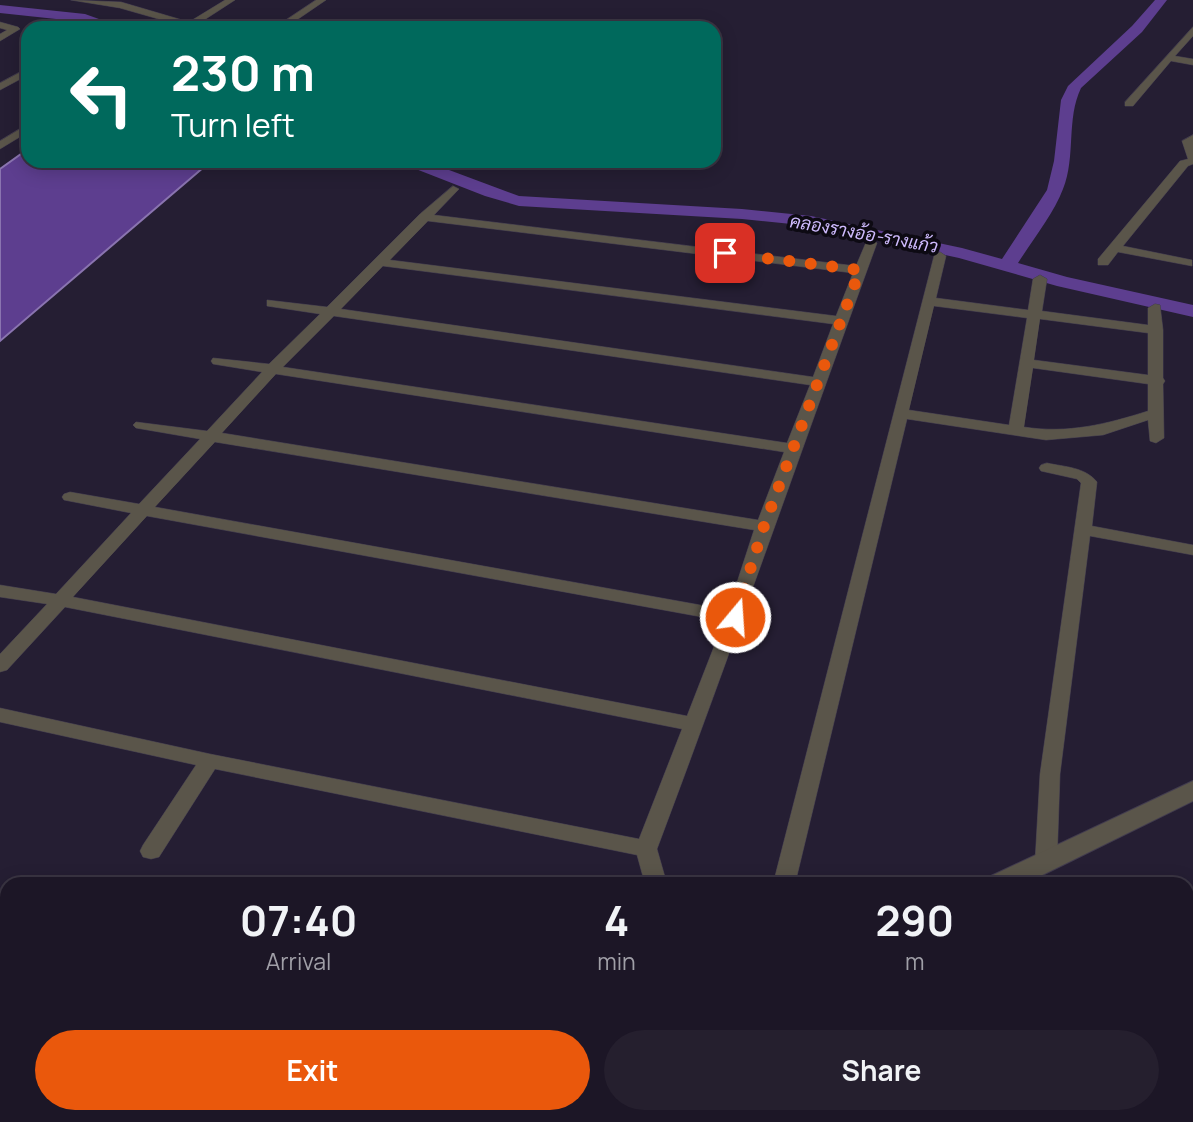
<!DOCTYPE html>
<meta charset="utf-8">
<style>
:root{--surface:#1c1626;--page:#251f2e;--text:#f1f3f6;--muted:#a09fa7;--line:#3a3543;--accent:#ea580c}
body{margin:0;font-family:Manrope,Sarabun,sans-serif;background:var(--page);color:var(--text);height:100vh;display:flex;flex-direction:column;font-size:26px;white-space:nowrap}
*{box-sizing:border-box;margin:0}
p{font-size:23px;color:var(--muted)}
.icon{flex:none;width:38px;height:38px;fill:none;stroke:currentColor;stroke-width:2;stroke-linecap:round;stroke-linejoin:round}
.map{position:relative;flex:1;overflow:hidden}
.side{position:absolute;left:0px;top:877px;width:1194px;height:247px;display:flex;flex-direction:column;background:var(--surface);border-radius:21px 21px 0 0;box-shadow:0 4px 18px #0003,0 0 0 2px var(--line)}
.side>*{flex:none}
.guide{position:absolute;left:21px;top:21px;width:700px;height:147px;border-radius:21px;box-shadow:0 4px 18px #0003,0 0 0 2px var(--line);background:#00695c;color:#fff;overflow:hidden}
.pin{position:absolute;display:grid;place-items:center;width:60px;height:60px;color:#fff;margin:-30px;border-radius:14px;box-shadow:0 4px 10px #0006}
.me{position:absolute;width:77px;margin:-38px;rotate:18deg;stroke-linejoin:round;filter:drop-shadow(0 0 5px #0008)}
.turn{display:flex;align-items:center;gap:24px;height:147px;padding:0 35px;font-size:32px}
.turn .icon{width:91px;height:91px;stroke-width:2.5}
.turn b{display:block;font-size:49px;line-height:60px}
.eta{display:flex;justify-content:space-evenly;align-items:center;height:119px;text-align:center}
.eta b{font-size:42px;font-weight:700;line-height:49px}
.action{display:flex;gap:14px;margin-top:auto;padding:14px 35px}
.action a{flex:1;height:80px;border-radius:42px;background:var(--accent);color:#fff;font-size:28px;font-weight:700;line-height:80px;text-align:center}
.action a+a{background:var(--page);color:var(--text)}
.map>svg:first-child{display:block}
.water{fill:#5d3e8f;stroke:#8a74b0;stroke-width:2}
.lines{fill:none;stroke-linecap:round;stroke-linejoin:round}
.canal{fill:#5d3e8f;fill-rule:evenodd}
.minor-casing{stroke:#423c4f;stroke-width:1}
.tertiary-casing{stroke:#423c4f;stroke-width:2}
.minor{fill:#5a554a;fill-rule:evenodd}
.tertiary{fill:#5a554a;fill-rule:evenodd}
.route{stroke:#ea580c;stroke-width:12;stroke-dasharray:0 21.6}
.labels{text-anchor:middle;stroke-width:7;stroke-linejoin:round;paint-order:stroke}
.far-water-label{font-size:18px;font-style:italic;fill:#cebafd;stroke:#0d0a13}
</style>
<div class="map">
<svg width="1193" height="1122" viewBox="0 0 1193 1122">
<rect width="100%" height="100%" fill="#251e33"/>
<path class="water" d="M 28,149 L 28,161 L 211,161 L 0,341 L 0,169 Z"/>
<g class="lines">
<g class="canal">
<path d="M 1155,0 L 1167,0 L 1142,32 L 1081,88 C 1066,119 1076,157 1063,189 C 1054,213 1032,241 1018,263 L 1067,277 L 1193,305 L 1193,317 L 1057,286 L 959,258 L 811,226 L 742,219 L 519,206 L 485,196 L 403,164 L 401,161 L 425,161 L 519,196 L 742,209 L 811,216 L 962,248 L 1002,259 L 1047,190 L 1054,161 L 1061,100 L 1068,86 L 1132,26 Z"/>
<path d="M 0,5 L 85,14 L 124,28 L 105,28 L 84,22 L 0,13 Z"/>
</g>
<g class="minor-casing">
<g id="minor">
<path d="M 71,0 L 121,2 L 189,22 L 225,0 L 235,0 L 198,24 L 207,28 L 190,28 L 120,8 Z"/>
<path d="M 316,0 L 326,0 L 285,28 L 274,28 Z"/>
<path d="M 0,22 L 18,27 L 20,29 L 0,41 L 0,34 L 7,30 L 0,28 Z"/>
<path d="M 1193,27 L 1193,36 L 1175,56 L 1193,59 L 1193,65 L 1171,61 L 1133,106 L 1125,106 L 1125,102 Z"/>
<path d="M 28,68 L 28,75 L 0,90 L 0,83 Z"/>
<path d="M 28,124 L 28,132 L 0,149 L 0,141 Z"/>
<path d="M 1193,135 L 1193,164 L 1188,166 L 1123,246 L 1192,260 L 1192,266 L 1118,252 L 1108,265 L 1098,265 L 1098,259 L 1180,161 L 1188,159 L 1182,141 Z"/>
<path d="M 453,186 L 459,189 L 434,215 L 856,266 L 867,240 L 871,239 L 877,243 C 803,445 733,647 657,849 L 667,884 L 645,884 L 637,855 L 215,769 L 159,857 L 151,859 L 143,857 L 140,851 L 143,845 L 196,765 L 0,722 L 0,708 L 210,754 L 639,839 L 682,729 L 65,607 L 7,670 L 0,672 L 0,654 L 47,604 L 0,597 L 0,585 L 56,594 L 131,513 L 64,500 L 62,497 L 64,494 L 70,492 L 139,504 L 200,439 L 136,428 L 133,425 L 136,422 L 207,431 L 262,372 L 213,364 L 211,361 L 213,358 L 269,364 L 320,314 L 267,306 L 267,300 L 327,307 L 420,214 ZM 428,221 L 853,273 L 836,316 L 390,260 ZM 383,266 L 833,324 L 813,377 L 341,309 ZM 334,316 L 810,385 L 787,443 L 283,367 ZM 276,374 L 784,452 L 758,520 L 222,433 ZM 215,442 L 754,530 L 728,610 L 155,507 ZM 147,516 L 724,621 L 687,716 L 73,597 Z"/>
<path d="M 940,252 L 946,256 L 936,298 L 1028,310 L 1033,279 L 1040,275 L 1047,279 L 1042,311 L 1148,325 L 1148,308 L 1155,304 L 1160,305 L 1163,330 L 1163,378 L 1165,381 L 1163,384 L 1164,438 L 1156,443 L 1150,441 L 1148,420 L 1103,435 L 1046,440 L 907,419 L 795,884 L 773,884 L 934,256 ZM 934,306 L 1027,318 L 1009,425 L 909,410 ZM 1040,319 L 1148,333 L 1148,375 L 1034,360 ZM 1033,368 L 1148,384 L 1148,411 C 1107,424 1068,434 1024,427 Z"/>
<path d="M 1047,463 C 1065,467 1085,467 1097,482 L 1092,526 L 1193,545 L 1193,555 L 1090,536 L 1060,774 L 1057,862 L 1054,868 L 1046,870 L 1038,868 L 1035,862 L 1040,774 L 1081,483 L 1077,479 L 1041,471 L 1039,468 L 1041,465 Z"/>
<path d="M 0,937 L 7,939 L 7,959 L 0,957 Z"/>
<path d="M 557,1116 L 583,1116 L 581,1122 L 555,1122 Z"/>
<path d="M 895,1116 L 921,1116 L 920,1122 L 894,1122 Z"/>
</g>
</g>
<g class="tertiary-casing">
<g id="tertiary">
<path d="M 1193,781 L 1193,801 L 1024,884 L 986,884 L 989,877 Z"/>
<path d="M 484,1116 L 523,1116 L 521,1122 L 481,1122 Z"/>
</g>
</g>
<use href="#minor" class="minor"/>
<use href="#tertiary" class="tertiary"/>
</g>
<g class="lines">
<path class="route" d="M 725,253 L 860,270 L 764,526 L 735,617"/>
</g>
<g class="labels">
<g class="far-water-label">
<text transform="translate(864 234) rotate(10)" y="6">คลองรางอ้อ-รางแก้ว</text>
</g>
</g>
</svg>
<div class="pin" style="left:725px;top:253px;background:#d93025"><svg class="icon" aria-label="arrive" viewBox="0 0 24 24"><path d="M6 21V4h12l-3 4 3 4H6"/></svg></div>
<svg class="me" style="left:735px;top:617px" viewBox="-20 -20 40 40"><circle r="17" fill="#ea580c" stroke="#fff" stroke-width="3"/><path d="M0-11L8 9 0 5-8 9z" fill="#fff"/></svg>
<div class="guide">
<div class="turn"><svg class="icon" aria-label="left" viewBox="0 0 24 24"><path d="M17 20v-9H6M10 6l-5 5 5 5"/></svg><div><b>230 m</b>Turn left</div></div>
</div>
<section class="side">
<div class="eta">
<div><b>07:40</b><p>Arrival</p></div>
<div><b>4</b><p>min</p></div>
<div><b>290</b><p>m</p></div>
</div>
<div class="action"><a>Exit</a><a>Share</a></div>
</section>
</div>
